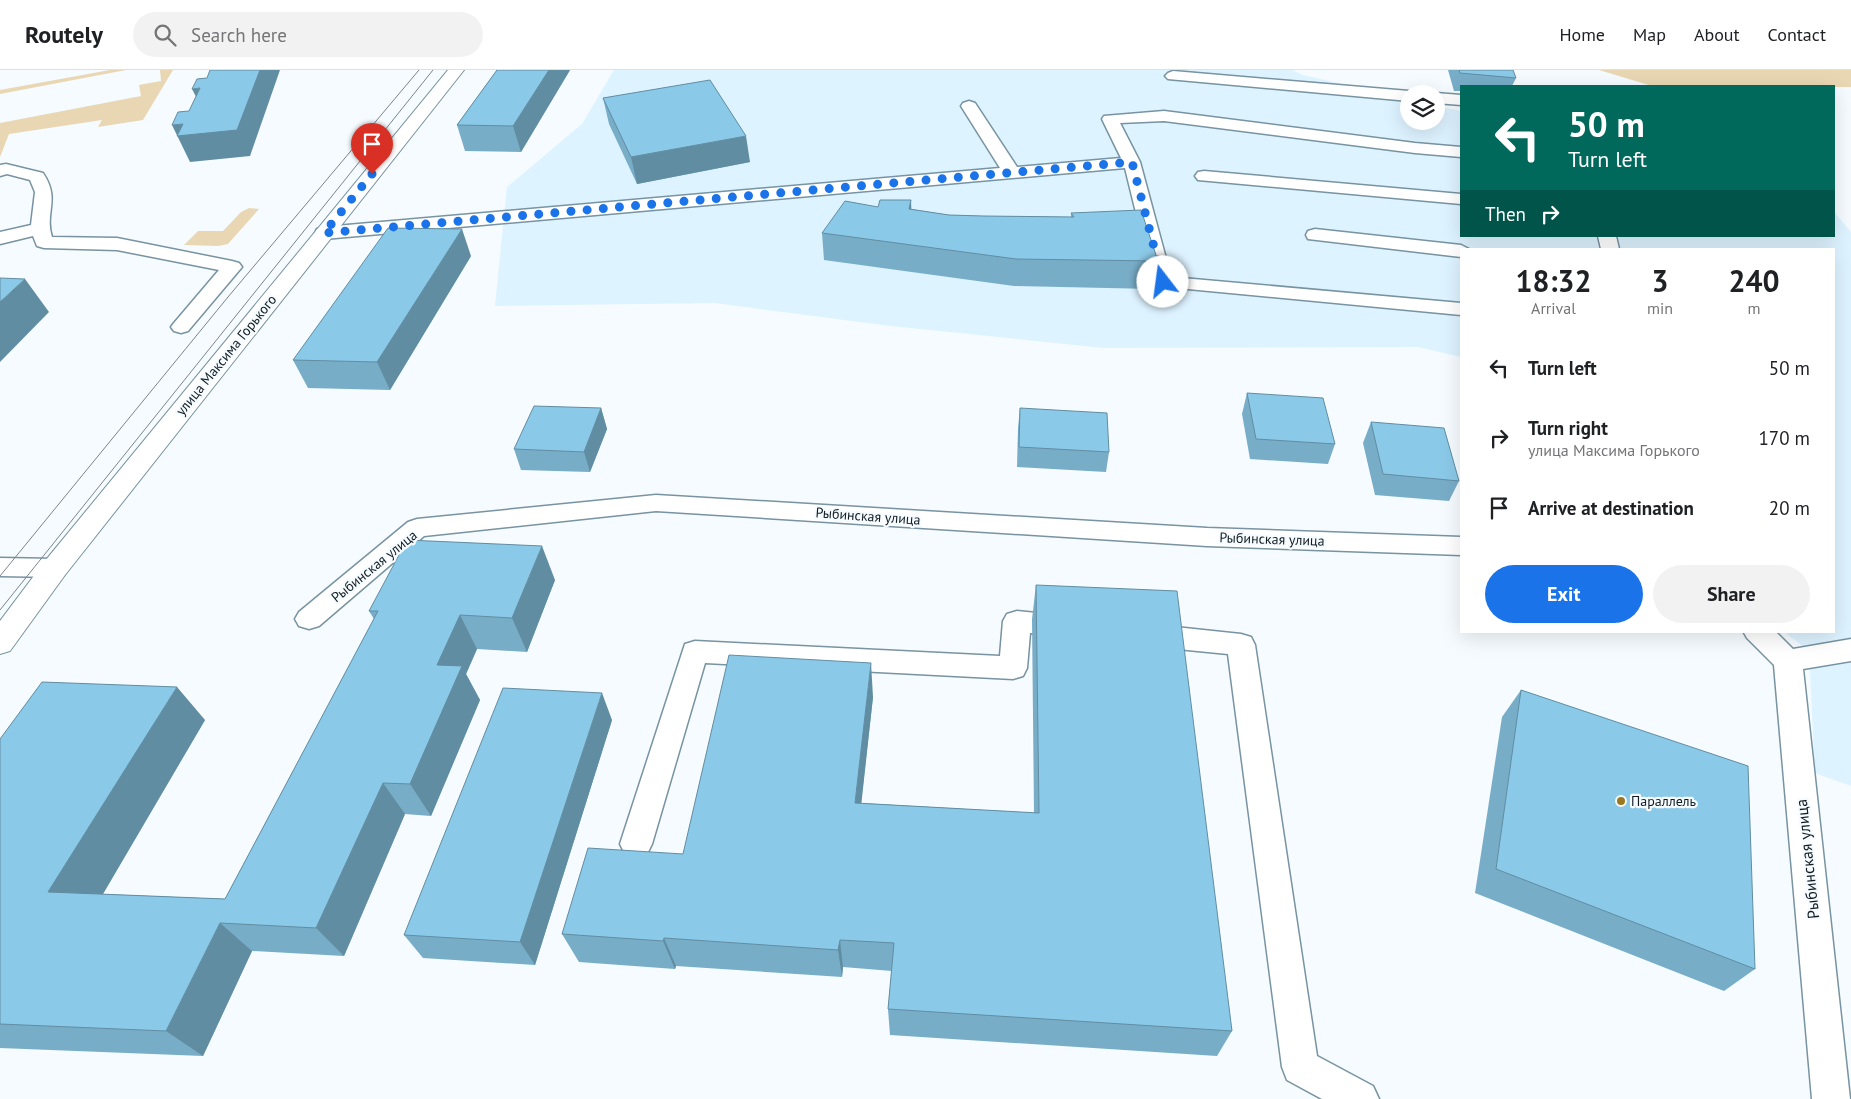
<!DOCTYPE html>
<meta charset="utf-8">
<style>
:root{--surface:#fff;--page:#f2f2f2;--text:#202124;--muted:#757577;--line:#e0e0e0;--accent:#1a73e8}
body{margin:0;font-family:"PT Sans",sans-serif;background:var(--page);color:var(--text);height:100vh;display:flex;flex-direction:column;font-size:19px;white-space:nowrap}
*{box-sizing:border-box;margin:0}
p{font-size:16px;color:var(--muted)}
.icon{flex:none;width:28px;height:28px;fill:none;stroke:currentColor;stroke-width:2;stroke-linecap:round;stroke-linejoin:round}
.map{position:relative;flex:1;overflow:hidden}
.sheet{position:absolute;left:1460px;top:178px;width:375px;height:385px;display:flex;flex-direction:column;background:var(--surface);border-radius:0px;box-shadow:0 5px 20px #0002}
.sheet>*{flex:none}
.top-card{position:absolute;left:1460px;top:15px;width:375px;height:152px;border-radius:0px;box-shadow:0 5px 20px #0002;background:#00695c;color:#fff;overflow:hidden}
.controls{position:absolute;left:1400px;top:15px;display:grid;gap:10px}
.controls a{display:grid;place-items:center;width:45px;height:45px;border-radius:50%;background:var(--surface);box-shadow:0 5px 20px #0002;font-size:25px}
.pin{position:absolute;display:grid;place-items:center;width:42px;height:42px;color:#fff;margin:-51px -21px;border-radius:50% 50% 50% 0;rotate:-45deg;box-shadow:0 0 5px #0007}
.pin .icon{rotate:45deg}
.me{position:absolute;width:55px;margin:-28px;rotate:345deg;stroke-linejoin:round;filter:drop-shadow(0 0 4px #0008)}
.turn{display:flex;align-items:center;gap:18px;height:105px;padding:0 25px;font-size:22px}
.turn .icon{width:65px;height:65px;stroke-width:2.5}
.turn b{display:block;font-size:35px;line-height:42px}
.then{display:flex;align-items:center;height:48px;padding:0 25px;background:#0003;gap:10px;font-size:19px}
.eta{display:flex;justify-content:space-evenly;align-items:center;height:85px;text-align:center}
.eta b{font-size:30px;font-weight:700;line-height:35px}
.primary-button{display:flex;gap:10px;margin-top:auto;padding:10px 25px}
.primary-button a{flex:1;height:58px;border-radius:30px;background:var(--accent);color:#fff;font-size:20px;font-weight:700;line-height:58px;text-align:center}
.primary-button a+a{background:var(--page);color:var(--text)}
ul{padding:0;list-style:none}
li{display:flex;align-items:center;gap:15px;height:70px;padding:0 25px}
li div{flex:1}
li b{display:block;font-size:19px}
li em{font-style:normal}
header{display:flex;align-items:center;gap:30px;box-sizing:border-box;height:70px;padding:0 25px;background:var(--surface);border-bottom:1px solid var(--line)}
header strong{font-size:24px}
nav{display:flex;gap:28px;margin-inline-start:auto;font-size:18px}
.search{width:350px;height:45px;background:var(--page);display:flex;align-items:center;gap:12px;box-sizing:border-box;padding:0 18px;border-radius:28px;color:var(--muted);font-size:19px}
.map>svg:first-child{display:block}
.built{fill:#ddf3ff}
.green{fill:#e9d7b4}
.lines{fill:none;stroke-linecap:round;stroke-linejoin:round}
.service-casing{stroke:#7893a1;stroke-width:3}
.tertiary-casing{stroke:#7893a1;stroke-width:2}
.service{fill:#fff;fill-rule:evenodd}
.tertiary{fill:#fff;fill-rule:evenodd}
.tram{stroke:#7c8589;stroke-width:1}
.wall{fill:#78adc8}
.shaded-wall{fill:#618da2}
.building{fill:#8bc9e8;stroke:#618da2}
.route{stroke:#1a73e8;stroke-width:9;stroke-dasharray:0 16.2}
.poi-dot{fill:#9b7722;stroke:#f5fbfe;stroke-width:2}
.labels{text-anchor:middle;stroke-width:4.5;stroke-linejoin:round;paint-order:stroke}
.street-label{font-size:14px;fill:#121d23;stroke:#f5fbfe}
.poi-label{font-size:14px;fill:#121d23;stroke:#f5fbfe;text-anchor:start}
.near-street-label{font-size:16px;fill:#121d23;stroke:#f5fbfe}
</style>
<header>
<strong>Routely</strong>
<div class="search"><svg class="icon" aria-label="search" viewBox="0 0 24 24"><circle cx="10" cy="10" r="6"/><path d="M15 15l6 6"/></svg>Search here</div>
<nav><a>Home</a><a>Map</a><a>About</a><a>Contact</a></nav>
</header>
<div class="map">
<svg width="1851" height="1029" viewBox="0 0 1851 1029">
<rect width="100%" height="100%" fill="#f5fbfe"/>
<path class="built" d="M 614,0 L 1292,0 L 1303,5 L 1409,29 L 1409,51 L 1436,51 L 1436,36 L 1461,41 L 1461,166 L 1834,166 L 1834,142 L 1851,162 L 1851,716 L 1815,703 L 1809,581 L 1783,561 L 1834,561 L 1834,179 L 1461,179 L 1461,287 L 1418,277 L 1104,278 L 891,256 L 715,233 L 495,236 L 507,117 L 582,54 Z"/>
<g class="green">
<path d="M 110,0 L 126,0 L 0,24 L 0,20 Z"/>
<path d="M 160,0 L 173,0 L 143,50 L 98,57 L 102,50 L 9,64 L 0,87 L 0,53 L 141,26 L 139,15 L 161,11 Z"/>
<path d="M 1599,0 L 1851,0 L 1851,17 L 1652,16 Z"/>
<path d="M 249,138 L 259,139 L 228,174 L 218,176 L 184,175 L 198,161 L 223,161 L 241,142 Z"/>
</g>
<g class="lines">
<g class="service-casing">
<g id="service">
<path d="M 1173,1 L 1409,21 L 1415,24 L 1409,24 L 1409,31 L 1168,9 L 1165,6 L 1168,3 Z"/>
<path d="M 1436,23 L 1461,25 L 1461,35 L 1436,33 L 1436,24 L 1434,24 Z"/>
<path d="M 969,31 L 975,33 L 1017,97 L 1121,88 L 1102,49 L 1104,46 L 1164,41 L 1415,73 L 1461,77 L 1461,87 L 1415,83 L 1164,51 L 1120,53 L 1140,92 L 1171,207 L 1461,233 L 1461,245 L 1156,216 L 1153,212 L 1125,98 L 324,169 L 317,167 L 315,163 L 317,159 L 324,157 L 1000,98 L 961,36 L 963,33 Z"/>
<path d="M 6,94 L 43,103 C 61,130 44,142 52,167 L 117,168 L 232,191 L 239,193 L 242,197 L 188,261 L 181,263 L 174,261 L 171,257 L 174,253 L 219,200 L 117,180 L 44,178 L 37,176 L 33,166 L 0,174 L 0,162 L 31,155 L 35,122 L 30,110 L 7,104 L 0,106 L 0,95 Z"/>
<path d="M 1204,101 L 1461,124 L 1461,134 L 1198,110 L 1195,106 L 1198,102 Z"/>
<path d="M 1315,159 L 1461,175 L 1469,179 L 1461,179 L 1461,187 L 1308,169 L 1306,165 L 1308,161 Z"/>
<path d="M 1598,166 L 1616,166 L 1619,179 L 1601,179 Z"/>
<path d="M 656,425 L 1207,458 L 1461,467 L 1461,485 L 1207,476 L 656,441 L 424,466 L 319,556 L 309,559 L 299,556 L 295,549 L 299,542 L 408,452 L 417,449 Z"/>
<path d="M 0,488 L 55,489 L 64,491 L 68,498 L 64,505 L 55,507 L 0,506 Z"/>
<path d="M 1017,541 L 1066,546 L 1076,549 L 1080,556 L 1076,563 L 1066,566 L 1030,563 L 1027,598 L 1023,606 L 1013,609 L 705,593 L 652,774 L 647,784 L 636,788 L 625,784 L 620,774 L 685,574 L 695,571 L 1000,586 L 1003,551 L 1007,544 Z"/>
<path d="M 1147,554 L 1241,564 L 1251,567 L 1255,575 L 1317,986 L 1373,1016 L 1379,1029 L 1322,1029 L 1287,1010 L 1282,997 L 1228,584 L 1147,576 L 1137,572 L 1133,565 L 1137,558 Z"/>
<path d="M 1743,561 L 1775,561 L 1793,579 L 1851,569 L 1851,591 L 1803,599 L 1850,1029 L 1812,1029 L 1774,595 L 1747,568 Z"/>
</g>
</g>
<g class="tertiary-casing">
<path id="tertiary" d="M 448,0 L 464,0 L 65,505 L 10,581 L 0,584 L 0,551 L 45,491 Z"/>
</g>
<use href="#service" class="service"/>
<use href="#tertiary" class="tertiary"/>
<g class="tram">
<path d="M 0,506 L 228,227 L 419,0"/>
<path d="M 0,540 L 433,0"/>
</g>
</g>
<g class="wall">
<path d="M 497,0 L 570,0 L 521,82 L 465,81 L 457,55 Z"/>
<path d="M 1448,0 L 1513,0 L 1516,8 L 1512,16 L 1461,16 L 1461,21 L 1454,21 Z"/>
<path d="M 603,28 L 750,92 L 637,114 L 609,54 Z"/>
<path d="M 911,130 L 911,139 L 949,145 L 983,146 L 1071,147 L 1071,143 L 1158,191 L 1153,219 L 1014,216 L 824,190 L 822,163 L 878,137 Z"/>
<path d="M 471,186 L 390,320 L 308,318 L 293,290 Z"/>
<path d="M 1247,323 L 1335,374 L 1328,394 L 1250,389 L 1242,344 Z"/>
<path d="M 601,338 L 607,359 L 590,402 L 521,400 L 514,379 Z"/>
<path d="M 1020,338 L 1109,382 L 1106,402 L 1017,397 L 1018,358 Z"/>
<path d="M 1371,352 L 1459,411 L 1449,431 L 1375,425 L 1363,373 Z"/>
<path d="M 555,510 L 527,582 L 477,579 L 466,604 L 480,630 L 431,746 L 405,744 L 344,886 L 252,881 L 203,986 L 0,978 L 0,669 L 205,650 L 103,824 L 225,829 L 374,549 L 369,541 Z"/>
<path d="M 1036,515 L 1232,961 L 1217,986 L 890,965 L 888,939 L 892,901 L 843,897 L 842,907 L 676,896 L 675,899 L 579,892 L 562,864 L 683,784 L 873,627 L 861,733 L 1034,743 L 1032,549 Z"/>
<path d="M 1521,620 L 1755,899 L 1724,921 L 1475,823 L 1502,647 Z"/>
<path d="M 612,650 L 535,895 L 423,888 L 404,865 Z"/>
</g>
<g class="shaded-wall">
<path d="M 260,0 L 280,0 L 250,86 L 190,92 L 172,55 L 183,54 Z"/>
<path d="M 549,0 L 570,0 L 521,82 L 513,56 Z"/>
<path d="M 200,18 L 205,44 L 192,19 Z"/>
<path d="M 746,66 L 750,92 L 637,114 L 631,87 Z"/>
<path d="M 911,130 L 912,157 L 909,139 Z"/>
<path d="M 462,159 L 471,186 L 390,320 L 377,292 Z"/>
<path d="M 25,209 L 49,242 L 0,292 L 0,232 Z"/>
<path d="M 601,338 L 607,359 L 590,402 L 584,382 Z"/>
<path d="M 542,476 L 555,510 L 527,582 L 512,548 Z"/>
<path d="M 460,545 L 477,579 L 466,604 L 480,630 L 431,746 L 410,714 L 437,595 Z"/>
<path d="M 871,593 L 873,627 L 858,764 L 855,733 Z"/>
<path d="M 177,617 L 205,650 L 87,851 L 48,822 Z"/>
<path d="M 602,623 L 612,650 L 535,895 L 520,872 Z"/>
<path d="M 383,713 L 405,744 L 344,886 L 316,858 Z"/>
<path d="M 220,853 L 252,881 L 203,986 L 166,961 Z"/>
<path d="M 664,868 L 676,896 L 675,899 L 663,871 Z"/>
<path d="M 840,870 L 843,897 L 842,907 L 838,880 Z"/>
</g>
<g class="building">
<path d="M 210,0 L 260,0 L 237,60 L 177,66 L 183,54 L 172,55 L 178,42 L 189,41 L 200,18 L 192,19 L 197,9 L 207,8 Z"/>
<path d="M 497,0 L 549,0 L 513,56 L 457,55 Z"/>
<path d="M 1459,0 L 1513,0 L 1516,8 L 1460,3 Z"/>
<path d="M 710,10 L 746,66 L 631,87 L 603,28 Z"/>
<path d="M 880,130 L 911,130 L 909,139 L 949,145 L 983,146 L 1074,147 L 1071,143 L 1141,140 L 1158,191 L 1016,189 L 822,163 L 845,131 L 878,137 Z"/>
<path d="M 388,158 L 462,159 L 377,292 L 293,290 Z"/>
<path d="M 0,208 L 25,209 L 0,232 Z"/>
<path d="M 1247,323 L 1323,328 L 1335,374 L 1256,369 Z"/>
<path d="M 534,336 L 601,338 L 584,382 L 514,379 Z"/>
<path d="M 1020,338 L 1107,343 L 1109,382 L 1019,377 Z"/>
<path d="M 1371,352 L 1444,358 L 1459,411 L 1383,404 Z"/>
<path d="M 407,470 L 542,476 L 512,548 L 460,545 L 437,595 L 462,596 L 410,714 L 383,713 L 316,858 L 220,853 L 166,961 L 0,954 L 0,669 L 42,612 L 177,617 L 48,822 L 225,829 L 378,541 L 369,541 Z"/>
<path d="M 1036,515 L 1177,521 L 1232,961 L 888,939 L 894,873 L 840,870 L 838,880 L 664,868 L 663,871 L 562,864 L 588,778 L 683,784 L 729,585 L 871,593 L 855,733 L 1039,743 Z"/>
<path d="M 503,618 L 602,623 L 520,872 L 404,865 Z"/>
<path d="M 1521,620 L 1748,696 L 1755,899 L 1496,799 Z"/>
</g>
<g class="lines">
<path class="route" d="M 372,104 L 324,163 L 1132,92 L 1163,212"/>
</g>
<circle class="poi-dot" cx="1621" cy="731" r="5"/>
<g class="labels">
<g class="street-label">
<text transform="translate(226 285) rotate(-51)" y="5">улица Максима Горького</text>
<text transform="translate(868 446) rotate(4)" y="5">Рыбинская улица</text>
<text transform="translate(1272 469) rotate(2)" y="5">Рыбинская улица</text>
<text transform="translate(374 496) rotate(-39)" y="5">Рыбинская улица</text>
</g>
<g class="poi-label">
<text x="1631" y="736">Параллель</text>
</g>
<g class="near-street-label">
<text transform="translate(1807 789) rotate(-96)" y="6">Рыбинская улица</text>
</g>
</g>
</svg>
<div class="controls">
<a><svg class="icon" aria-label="layers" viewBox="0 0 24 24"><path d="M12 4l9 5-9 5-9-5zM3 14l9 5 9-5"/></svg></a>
</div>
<div class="pin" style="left:372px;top:104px;background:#d93025"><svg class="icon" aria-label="arrive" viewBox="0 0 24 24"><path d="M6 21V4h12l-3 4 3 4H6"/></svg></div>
<svg class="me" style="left:1163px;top:212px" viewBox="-20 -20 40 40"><circle r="19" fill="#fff"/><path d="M0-13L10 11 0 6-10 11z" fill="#1a73e8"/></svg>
<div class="top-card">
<div class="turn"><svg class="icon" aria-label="left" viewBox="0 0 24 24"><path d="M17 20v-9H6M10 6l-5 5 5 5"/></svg><div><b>50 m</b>Turn left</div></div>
<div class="then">Then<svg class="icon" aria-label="right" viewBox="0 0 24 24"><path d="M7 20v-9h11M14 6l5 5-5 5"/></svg></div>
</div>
<section class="sheet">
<div class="eta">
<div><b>18:32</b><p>Arrival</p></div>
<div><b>3</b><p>min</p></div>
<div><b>240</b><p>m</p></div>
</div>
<ul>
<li><svg class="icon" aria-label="left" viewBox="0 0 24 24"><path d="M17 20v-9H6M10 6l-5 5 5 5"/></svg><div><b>Turn left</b></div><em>50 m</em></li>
<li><svg class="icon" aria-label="right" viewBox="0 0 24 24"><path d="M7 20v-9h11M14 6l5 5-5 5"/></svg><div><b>Turn right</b><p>улица Максима Горького</p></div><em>170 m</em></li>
<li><svg class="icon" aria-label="arrive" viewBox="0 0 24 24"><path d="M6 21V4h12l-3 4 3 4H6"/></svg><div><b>Arrive at destination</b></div><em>20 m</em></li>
</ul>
<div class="primary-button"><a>Exit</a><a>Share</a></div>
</section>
</div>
